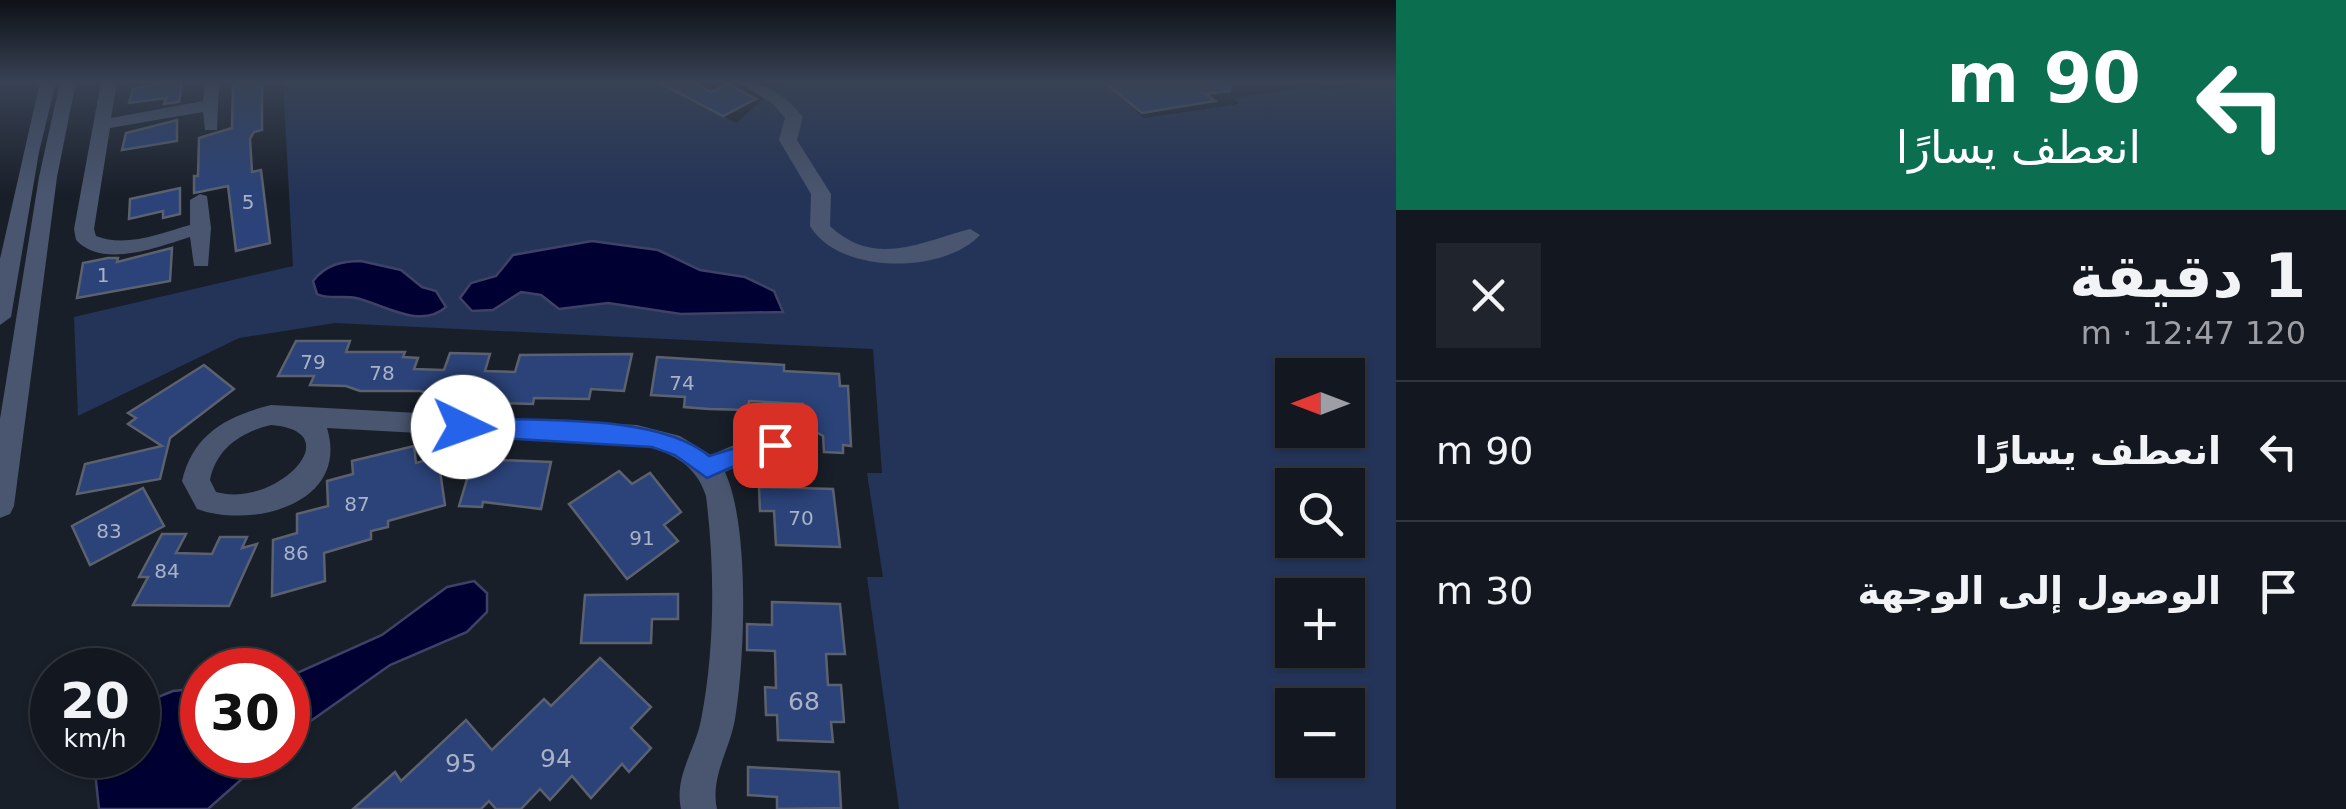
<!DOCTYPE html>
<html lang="ar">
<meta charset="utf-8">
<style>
:root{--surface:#13171f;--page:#20242c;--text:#f1f3f6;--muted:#9d9fa4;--line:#32363d}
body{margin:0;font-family:"DejaVu Sans",Cairo,sans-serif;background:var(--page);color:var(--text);direction:rtl;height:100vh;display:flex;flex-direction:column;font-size:38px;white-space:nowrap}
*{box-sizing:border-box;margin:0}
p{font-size:32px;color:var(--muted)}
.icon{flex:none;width:55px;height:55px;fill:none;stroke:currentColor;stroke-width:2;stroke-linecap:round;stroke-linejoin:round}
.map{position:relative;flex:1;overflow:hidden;direction:ltr}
.drawer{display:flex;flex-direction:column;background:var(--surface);width:950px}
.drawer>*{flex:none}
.top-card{background:#0b6e4f;color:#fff;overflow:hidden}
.needle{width:65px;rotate:270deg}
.controls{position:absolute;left:1275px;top:358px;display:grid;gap:20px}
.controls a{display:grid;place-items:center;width:90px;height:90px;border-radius:0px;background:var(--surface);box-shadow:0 2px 8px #0004,0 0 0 2px var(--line);font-size:50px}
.speed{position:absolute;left:30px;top:648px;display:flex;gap:20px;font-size:50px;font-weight:700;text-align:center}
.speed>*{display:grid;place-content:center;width:130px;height:130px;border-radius:50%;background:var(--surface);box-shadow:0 2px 8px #0004,0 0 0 2px var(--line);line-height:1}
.speed small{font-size:25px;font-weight:400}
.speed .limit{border:15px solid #d22;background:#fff;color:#111}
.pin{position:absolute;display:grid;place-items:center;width:85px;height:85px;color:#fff;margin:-42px;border-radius:20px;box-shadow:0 5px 15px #0006}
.me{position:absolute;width:110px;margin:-55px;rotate:93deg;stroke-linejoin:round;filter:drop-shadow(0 0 8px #0008)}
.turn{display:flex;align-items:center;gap:35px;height:210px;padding:0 40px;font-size:45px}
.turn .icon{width:130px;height:130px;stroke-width:2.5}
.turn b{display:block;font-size:70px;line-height:85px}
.round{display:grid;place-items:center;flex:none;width:105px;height:105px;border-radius:0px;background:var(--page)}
.headline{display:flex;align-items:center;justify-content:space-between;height:170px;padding:0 40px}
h1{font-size:60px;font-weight:600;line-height:75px}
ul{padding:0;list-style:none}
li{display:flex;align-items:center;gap:30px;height:140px;padding:0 40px;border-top:2px solid var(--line)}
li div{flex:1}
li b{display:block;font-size:38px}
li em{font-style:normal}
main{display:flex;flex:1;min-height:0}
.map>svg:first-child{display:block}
.green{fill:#243458;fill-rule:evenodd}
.water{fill:#000132;stroke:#3f4166;stroke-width:2.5}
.building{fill:#2b4379;stroke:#5b616e;stroke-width:2.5}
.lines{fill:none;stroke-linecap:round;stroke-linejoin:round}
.minor{fill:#4a566f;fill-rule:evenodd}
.route{fill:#2563eb;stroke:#184099;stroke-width:2.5}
.labels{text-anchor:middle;stroke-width:10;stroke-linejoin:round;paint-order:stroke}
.number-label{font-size:20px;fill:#a9b2c6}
.near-number-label{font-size:25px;fill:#a9b2c6}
</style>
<main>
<section class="drawer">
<div class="top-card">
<div class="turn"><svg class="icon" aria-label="left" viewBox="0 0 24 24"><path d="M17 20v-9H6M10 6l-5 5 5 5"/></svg><div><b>90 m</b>انعطف يسارًا</div></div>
</div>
<div class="headline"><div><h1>1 دقيقة</h1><p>120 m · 12:47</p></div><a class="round"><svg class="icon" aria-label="close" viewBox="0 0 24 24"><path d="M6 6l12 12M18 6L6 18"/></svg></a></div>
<ul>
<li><svg class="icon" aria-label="left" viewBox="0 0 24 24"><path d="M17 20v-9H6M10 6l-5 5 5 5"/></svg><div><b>انعطف يسارًا</b></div><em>90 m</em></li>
<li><svg class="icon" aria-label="arrive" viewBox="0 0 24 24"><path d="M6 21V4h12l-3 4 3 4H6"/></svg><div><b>الوصول إلى الوجهة</b></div><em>30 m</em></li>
</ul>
</section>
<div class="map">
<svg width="1396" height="809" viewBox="0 0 1396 809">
<rect width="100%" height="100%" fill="#191f29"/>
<path class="green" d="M 283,82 L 661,82 L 736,123 L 783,82 L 1104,82 L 1144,118 L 1239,104 L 1234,98 L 1315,86 L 1320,90 L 1396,83 L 1396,809 L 899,809 L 867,577 L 883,577 L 867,473 L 882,473 L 873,349 L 335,323 L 239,338 L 78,416 L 74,317 L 293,266 ZM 1292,375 L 1348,375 L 1348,430 L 1292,430 ZM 1292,485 L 1348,485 L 1348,540 L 1292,540 ZM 1292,595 L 1348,595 L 1348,650 L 1292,650 ZM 1292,705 L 1348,705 L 1348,760 L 1292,760 Z"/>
<g class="water">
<path d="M 592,241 L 658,250 L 700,270 L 745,277 L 774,291 L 783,312 L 681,314 L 608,303 L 559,309 L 541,295 L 521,292 L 493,310 L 472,311 L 460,298 L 471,283 L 496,276 L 513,255 Z"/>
<path d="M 361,261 L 401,270 L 422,287 L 436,291 L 446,307 C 420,330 383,304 356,298 C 342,295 329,300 317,294 L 313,281 C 325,265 342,261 361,261 Z"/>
<path d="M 474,581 L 487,593 L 487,612 L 467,632 L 390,665 L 288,737 L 288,677 L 382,635 L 447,587 Z"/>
<path d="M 202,688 L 202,755 L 269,755 L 208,809 L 99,809 L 95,772 L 102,755 L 138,755 L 138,705 L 173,691 Z"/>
</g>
<g class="building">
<path d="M 164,82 L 182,82 L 179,102 L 164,104 L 166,98 L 129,103 L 133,89 Z"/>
<path d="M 244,82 L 262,82 L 262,130 L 254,132 L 250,139 L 252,172 L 261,170 L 270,243 L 236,251 L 228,186 L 194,193 L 194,176 L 198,176 L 199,138 L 232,128 L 233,85 Z"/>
<path d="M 658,82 L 692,82 L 711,92 L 728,84 L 756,99 L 723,116 Z"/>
<path d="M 1104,82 L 1230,82 L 1230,91 L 1206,94 L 1215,101 L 1142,113 Z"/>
<path d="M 177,120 L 177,141 L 122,150 L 126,133 Z"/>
<path d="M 180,188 L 180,214 L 163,218 L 163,211 L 129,219 L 130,199 Z"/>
<path d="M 172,248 L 170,281 L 77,298 L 83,263 L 108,258 L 118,258 L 117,262 Z"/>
<path d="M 296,341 L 350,341 L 346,352 L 405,352 L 403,357 L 418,358 L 414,369 L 444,370 L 450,353 L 490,354 L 485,371 L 515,372 L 520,355 L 632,354 L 624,391 L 591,389 L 589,399 L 534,398 L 533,404 L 503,403 L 504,396 L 430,400 L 432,394 L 420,391 L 360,391 L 346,386 L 310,385 L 314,376 L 278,376 Z"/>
<path d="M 657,357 L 784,365 L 784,371 L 839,374 L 840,386 L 848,386 L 851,446 L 843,445 L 843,453 L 824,452 L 823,436 L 803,424 L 803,404 L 749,401 L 748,410 L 709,409 L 684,407 L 685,397 L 651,395 Z"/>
<path d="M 204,365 L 234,389 L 170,438 L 160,479 L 77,494 L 85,464 L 162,446 L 128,424 L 136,418 L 128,413 Z"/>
<path d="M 414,446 L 416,463 L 438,457 L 445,505 L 388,521 L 388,527 L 371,531 L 371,539 L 324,553 L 325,581 L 272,596 L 273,540 L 297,533 L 297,514 L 328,506 L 327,481 L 353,474 L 352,461 Z"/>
<path d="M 473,459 L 551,462 L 541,509 L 483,502 L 482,507 L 459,506 Z"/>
<path d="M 619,471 L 632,484 L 650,473 L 681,512 L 664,525 L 678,541 L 627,579 L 569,504 Z"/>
<path d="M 759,487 L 833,489 L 840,547 L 776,545 L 774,511 L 760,511 Z"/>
<path d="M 143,488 L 164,526 L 90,565 L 72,526 Z"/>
<path d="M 162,534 L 186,534 L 176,553 L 212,554 L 220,537 L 247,537 L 242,548 L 257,544 L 229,606 L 133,605 L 148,577 L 139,577 Z"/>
<path d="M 678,594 L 678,619 L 652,619 L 651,643 L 581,643 L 585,595 Z"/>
<path d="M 772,602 L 840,604 L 845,654 L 826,654 L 828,685 L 841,685 L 844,722 L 831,722 L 833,742 L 778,740 L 777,715 L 766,715 L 765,687 L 776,688 L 775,651 L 747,650 L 747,624 L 772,625 Z"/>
<path d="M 600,658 L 651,707 L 631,728 L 651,748 L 629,772 L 622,764 L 591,798 L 572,776 L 550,800 L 540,789 L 521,809 L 496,809 L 489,801 L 481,809 L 353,809 L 395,772 L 401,781 L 466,720 L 492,750 L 544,699 L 551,706 Z"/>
<path d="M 748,767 L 839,772 L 841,808 L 777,809 L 777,797 L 748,795 Z"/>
</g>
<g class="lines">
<g class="minor">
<path d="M 40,82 L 56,82 L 39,152 L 11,317 L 0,325 L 0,259 Z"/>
<path d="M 60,82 L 76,82 L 57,177 L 14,506 L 10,514 L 0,518 L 0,419 L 39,177 Z"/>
<path d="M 101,82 L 117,82 L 111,118 L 203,101 L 205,82 L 219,84 L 217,130 L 205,130 L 203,112 L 110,128 L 94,229 L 96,236 C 126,248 161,233 190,225 L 190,200 L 200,194 L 207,196 L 211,228 L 208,266 L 194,266 L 190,237 C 158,247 103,269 76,240 L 74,229 Z"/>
<path d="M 738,82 C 766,81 785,95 803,117 L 797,140 L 831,194 L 830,226 C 874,268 921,242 970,229 L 980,235 C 944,274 839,275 810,226 L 811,194 L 779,140 L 785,118 L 773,104 Z"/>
<path d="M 271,405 L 637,425 L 680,436 L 711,455 C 737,444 768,428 796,438 L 800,445 L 796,452 L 755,459 L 725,472 C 750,526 745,659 735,719 C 730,750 710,776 717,809 L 681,809 C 674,776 695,751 701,720 C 715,649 715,568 706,496 C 696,464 669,450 637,445 L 327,428 C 350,504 253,529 197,509 L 182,481 C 193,434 227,416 271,405 ZM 271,425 C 352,431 276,509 216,492 L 210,480 C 216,449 241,432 271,425 Z"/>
</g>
</g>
<linearGradient id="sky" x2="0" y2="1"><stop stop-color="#0e1117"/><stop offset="0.42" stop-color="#384254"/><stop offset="1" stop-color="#384254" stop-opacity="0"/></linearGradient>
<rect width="1396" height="195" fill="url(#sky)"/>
<path class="route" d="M 463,418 C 532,422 656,412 709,456 L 775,436 L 787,445 L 784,452 L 746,461 L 707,478 L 675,455 L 652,447 L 463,436 L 451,427 Z"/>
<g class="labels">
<g class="number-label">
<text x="248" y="209">5</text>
<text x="103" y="282">1</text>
<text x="313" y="369">79</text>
<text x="382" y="380">78</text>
<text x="682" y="390">74</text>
<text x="357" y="511">87</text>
<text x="801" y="525">70</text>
<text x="109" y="538">83</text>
<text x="642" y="545">91</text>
<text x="296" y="560">86</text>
<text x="167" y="578">84</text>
</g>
<g class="near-number-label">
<text x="804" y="710">68</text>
<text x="556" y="767">94</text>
<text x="461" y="772">95</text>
</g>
</g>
</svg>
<div class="controls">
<a><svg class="needle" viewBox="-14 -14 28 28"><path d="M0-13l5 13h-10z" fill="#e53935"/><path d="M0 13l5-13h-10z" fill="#9d9fa4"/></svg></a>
<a><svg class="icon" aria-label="search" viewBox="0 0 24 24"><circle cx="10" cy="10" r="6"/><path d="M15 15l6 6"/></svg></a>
<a>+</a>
<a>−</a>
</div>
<div class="speed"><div>20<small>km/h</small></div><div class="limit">30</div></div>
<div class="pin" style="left:775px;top:445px;background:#d93025"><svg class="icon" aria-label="arrive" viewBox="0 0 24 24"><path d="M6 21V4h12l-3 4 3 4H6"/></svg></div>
<svg class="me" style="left:463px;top:427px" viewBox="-20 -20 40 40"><circle r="19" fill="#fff"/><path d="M0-13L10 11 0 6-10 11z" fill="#2563eb"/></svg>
</div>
</main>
